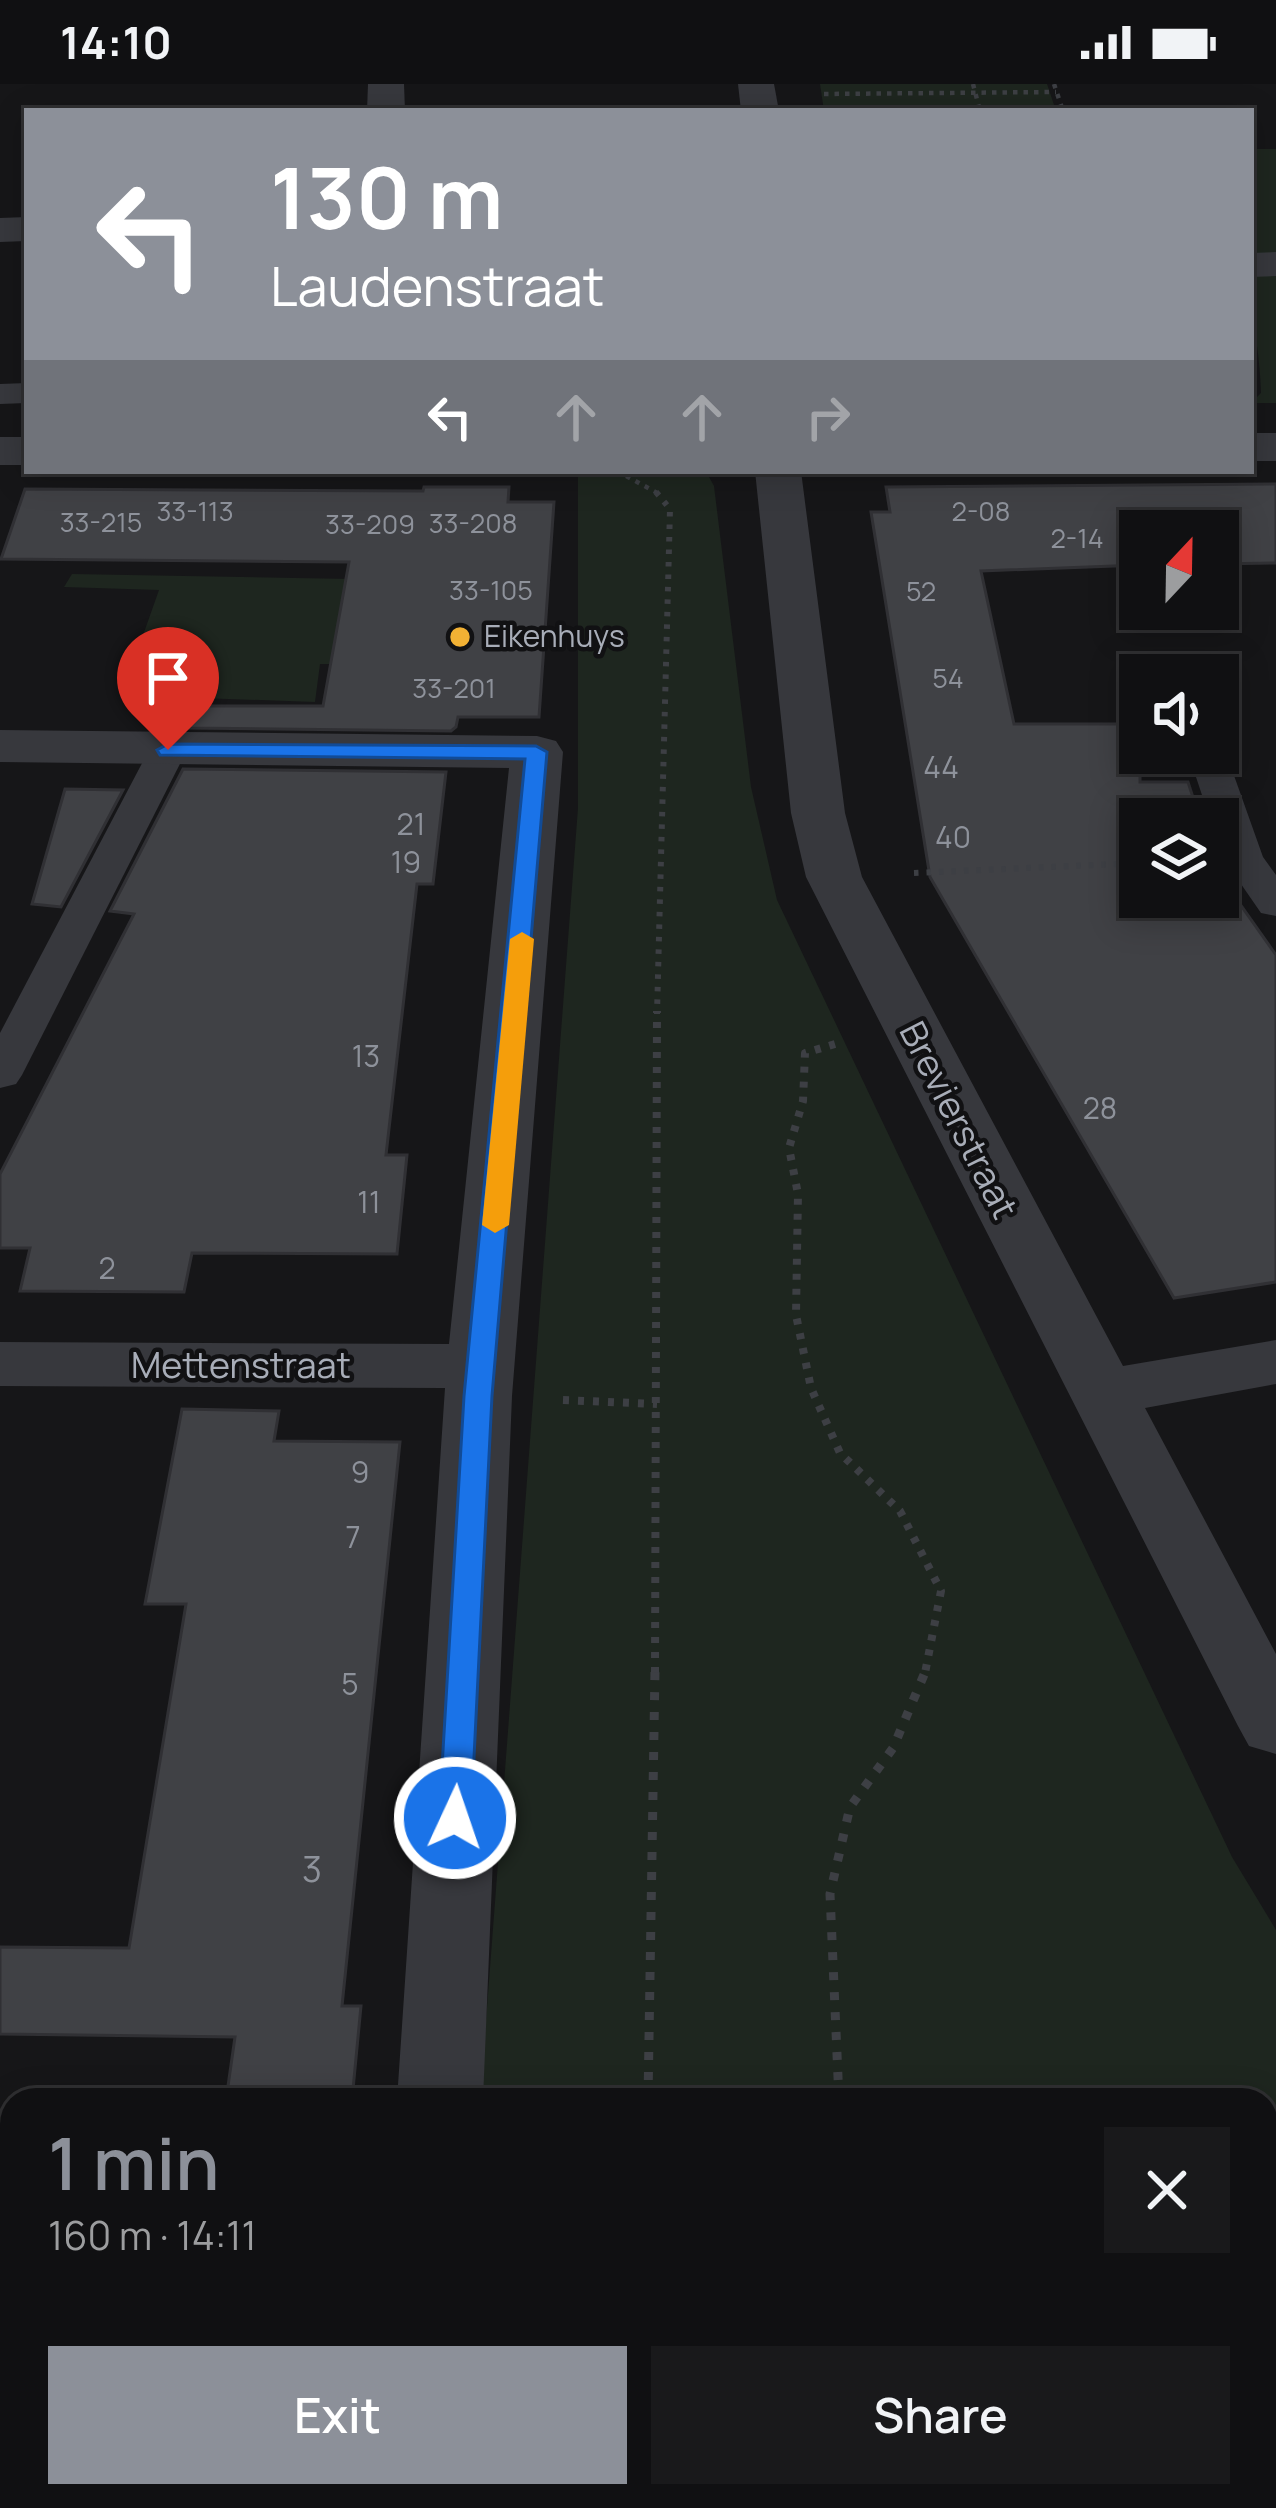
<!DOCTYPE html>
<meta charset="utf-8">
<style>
:root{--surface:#101012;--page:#19191b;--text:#f1f3f6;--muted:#9c9d9f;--line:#303032;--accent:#8c9099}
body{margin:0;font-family:Manrope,sans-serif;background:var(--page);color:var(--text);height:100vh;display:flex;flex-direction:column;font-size:45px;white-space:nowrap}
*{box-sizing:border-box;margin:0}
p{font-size:39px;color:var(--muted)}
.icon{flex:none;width:66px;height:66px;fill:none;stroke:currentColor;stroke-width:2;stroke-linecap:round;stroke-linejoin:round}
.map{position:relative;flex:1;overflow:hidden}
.drawer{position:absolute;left:0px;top:2004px;width:1278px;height:420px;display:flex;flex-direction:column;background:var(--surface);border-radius:36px 36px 0 0;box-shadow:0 6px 30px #0003,0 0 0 3px var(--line)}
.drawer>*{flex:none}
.guide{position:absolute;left:24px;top:24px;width:1230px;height:366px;border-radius:0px;box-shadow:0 6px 30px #0003,0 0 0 3px var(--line);background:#8c9099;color:#fff;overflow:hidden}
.needle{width:78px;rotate:22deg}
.buttons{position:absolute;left:1119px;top:426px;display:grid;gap:24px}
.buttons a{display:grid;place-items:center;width:120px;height:120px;border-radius:0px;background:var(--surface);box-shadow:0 6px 30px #0003,0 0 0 3px var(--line);font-size:60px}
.pin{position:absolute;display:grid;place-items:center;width:102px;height:102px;color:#fff;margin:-123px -51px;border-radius:50% 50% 50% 0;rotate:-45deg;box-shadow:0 0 12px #0007}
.pin .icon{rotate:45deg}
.me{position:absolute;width:132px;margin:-66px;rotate:3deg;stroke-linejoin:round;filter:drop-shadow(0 0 9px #0008)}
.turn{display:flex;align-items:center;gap:42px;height:252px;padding:0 48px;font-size:54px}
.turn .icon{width:156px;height:156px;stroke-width:2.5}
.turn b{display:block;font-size:84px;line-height:102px}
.lanes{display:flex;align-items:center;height:114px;padding:0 48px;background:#0003;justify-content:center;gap:60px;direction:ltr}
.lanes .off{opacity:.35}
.round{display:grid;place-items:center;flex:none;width:126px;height:126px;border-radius:0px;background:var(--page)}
.head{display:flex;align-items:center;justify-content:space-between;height:204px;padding:0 48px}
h1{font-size:72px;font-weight:600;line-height:90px;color:var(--accent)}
.cta{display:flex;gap:24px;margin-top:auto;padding:24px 48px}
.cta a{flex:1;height:138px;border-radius:0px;background:var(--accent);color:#fff;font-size:48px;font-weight:600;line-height:138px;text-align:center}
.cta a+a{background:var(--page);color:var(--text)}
.status{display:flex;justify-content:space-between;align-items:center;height:84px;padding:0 60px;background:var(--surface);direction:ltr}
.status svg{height:33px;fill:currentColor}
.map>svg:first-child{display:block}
.green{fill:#1e261f}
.building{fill:#404145;stroke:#303034;stroke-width:3}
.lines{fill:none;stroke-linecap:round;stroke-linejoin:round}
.path-far3{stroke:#3d3f44;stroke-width:4.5;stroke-dasharray:4.5 6;stroke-linecap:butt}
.path-far2{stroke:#3d3f44;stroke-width:6;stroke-dasharray:4.5 8;stroke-linecap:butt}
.path-far1{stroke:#3d3f44;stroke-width:8;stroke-dasharray:6 9;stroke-linecap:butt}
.path{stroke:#3d3f44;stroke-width:9;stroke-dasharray:8 12;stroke-linecap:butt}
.lane{fill:#37383d;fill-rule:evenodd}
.street{fill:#37383d;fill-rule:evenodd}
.route{fill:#1a73e8;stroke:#114b97;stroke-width:3}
.slow{fill:#f59e0b}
.poi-dot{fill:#f2b134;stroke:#111113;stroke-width:4.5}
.labels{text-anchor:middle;stroke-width:9;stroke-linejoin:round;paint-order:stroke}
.far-number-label{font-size:27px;fill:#8e929b}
.far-poi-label{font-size:30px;fill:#a8adb8;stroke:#111113;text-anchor:start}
.number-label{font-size:30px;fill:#8e929b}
.street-label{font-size:36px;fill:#a8adb8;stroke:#111113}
.near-number-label{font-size:36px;fill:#8e929b}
</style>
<div class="status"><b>14:10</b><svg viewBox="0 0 49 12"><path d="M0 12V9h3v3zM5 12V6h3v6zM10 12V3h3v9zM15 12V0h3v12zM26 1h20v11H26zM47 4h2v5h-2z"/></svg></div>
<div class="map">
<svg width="1276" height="2424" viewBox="0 0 1276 2424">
<rect width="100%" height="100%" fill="#161618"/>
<g class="green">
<path d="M 820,0 L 1047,0 L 1056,27 L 824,27 Z"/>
<path d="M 1251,65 L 1276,65 L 1276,172 L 1251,173 Z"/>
<path d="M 1276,191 L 1276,319 L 1251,319 L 1261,309 C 1260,266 1251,235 1251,192 Z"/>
<path d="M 687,388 L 709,393 L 714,402 L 751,703 L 777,816 L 1232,1773 L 1276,1846 L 1276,2424 L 461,2424 L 416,2412 L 1266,2412 L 1266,2016 L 480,2016 L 578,724 L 578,390 Z"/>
<path d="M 72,490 L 351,495 L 339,580 L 320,580 L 315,618 L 143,612 L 149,589 L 130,588 L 159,506 L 64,503 Z"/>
<path d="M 0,2165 L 12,2166 L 12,2305 L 0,2302 Z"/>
</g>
<g class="building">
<path d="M 1276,400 L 1276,479 L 1218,480 L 1218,447 L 1140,447 L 1140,481 L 981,487 L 1014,640 L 1140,640 L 1140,698 L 1188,698 L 1200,735 L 1140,735 L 1140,813 L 1218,813 L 1218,789 L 1276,871 L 1276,1198 L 1174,1214 L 930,793 L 871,428 L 890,428 L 886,403 Z"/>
<path d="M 424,403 L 509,403 L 508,418 L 554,418 L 539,633 L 458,633 L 456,643 L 451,647 L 188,644 L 193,622 L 323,622 L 349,478 L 1,475 L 25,405 L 423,407 Z"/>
<path d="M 183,685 L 446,688 L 433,800 L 417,800 L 386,1071 L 407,1071 L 397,1170 L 192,1169 L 184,1208 L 20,1207 L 30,1164 L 0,1164 L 0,1090 L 134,830 L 110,827 Z"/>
<path d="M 65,705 L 123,706 L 61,823 L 32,820 Z"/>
<path d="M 182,1325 L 279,1327 L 274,1357 L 400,1358 L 342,1922 L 361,1922 L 352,2016 L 226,2016 L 235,1953 L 0,1950 L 0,1863 L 129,1864 L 186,1520 L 145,1520 Z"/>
</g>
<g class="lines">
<g class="path-far3">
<path d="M 973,0 L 980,27"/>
<path d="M 1054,0 L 1063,27"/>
<path d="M 824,10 L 1056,8"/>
<path d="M 1236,22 L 1239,27"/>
<path d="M 617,387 L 661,411"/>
</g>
<g class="path-far2">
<path d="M 656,408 L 670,425 L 657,930"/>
<path d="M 914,789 L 1140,779"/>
</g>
<g class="path-far1">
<path d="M 835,960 L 805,969 L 803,1017 L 789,1064 L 798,1110 L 796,1231 L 811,1304 L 840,1369 L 900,1427 L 941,1507 L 925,1589"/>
<path d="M 563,1316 L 657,1320"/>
<path d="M 655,1589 L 657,927"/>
</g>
<g class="path">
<path d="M 648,2016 L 655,1586"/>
<path d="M 839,2016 L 830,1810 L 850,1723 L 893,1664 L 926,1586"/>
<path d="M 444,2412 L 444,2424"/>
<path d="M 652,2412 L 652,2424"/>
<path d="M 847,2424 L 848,2412"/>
</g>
<g class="lane">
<path d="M 27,299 L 27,319 L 0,320 L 0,300 Z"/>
<path d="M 168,654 L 182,658 L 187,666 L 22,991 L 16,1000 L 0,1004 L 0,949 L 149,666 L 154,658 Z"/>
<path d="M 1218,660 L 1226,669 L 1263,773 L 1276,791 L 1276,832 L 1261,829 L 1223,774 L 1218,735 L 1210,735 L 1188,669 L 1218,669 Z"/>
</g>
<g class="street">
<path d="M 368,0 L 404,0 L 405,27 L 367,27 Z"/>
<path d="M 738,0 L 774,0 L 779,27 L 741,27 Z"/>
<path d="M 27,133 L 27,157 L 0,158 L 0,134 Z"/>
<path d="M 1276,168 L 1276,192 L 1251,193 L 1251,169 Z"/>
<rect x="1251" y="349" width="25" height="28"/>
<rect x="0" y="353" width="27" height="28"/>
<path d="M 755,387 L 801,387 L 845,729 L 862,793 L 1123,1282 L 1276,1256 L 1276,1300 L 1145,1324 L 1276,1570 L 1276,1670 L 1249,1662 L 1238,1642 L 806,793 L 791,729 Z"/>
<path d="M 0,646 L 537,652 L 556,657 L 563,668 L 512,1312 L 483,2016 L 397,2016 L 445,1304 L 0,1302 L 0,1258 L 449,1260 L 509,684 L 0,678 Z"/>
<path d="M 0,2316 L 12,2319 L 12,2405 L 0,2402 Z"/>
<path d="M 171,2412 L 310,2412 L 316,2424 L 176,2424 Z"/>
</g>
</g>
<path class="route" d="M 168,660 L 536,662 L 547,668 L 492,1312 L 471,1734 L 467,1743 L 455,1747 L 444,1743 L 439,1734 L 464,1312 L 525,675 L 160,671 L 157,666 Z"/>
<path class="slow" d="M 522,848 L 534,855 L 509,1141 L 495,1149 L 482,1141 L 510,855 Z"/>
<circle class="poi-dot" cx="460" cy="553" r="12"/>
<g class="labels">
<g class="far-number-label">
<text x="195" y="437">33-113</text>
<text x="981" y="437">2-08</text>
<text x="101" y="448">33-215</text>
<text x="473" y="449">33-208</text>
<text x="370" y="450">33-209</text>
<text x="1077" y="464">2-14</text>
<text x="491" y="516">33-105</text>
<text x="921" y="517">52</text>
<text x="948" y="604">54</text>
<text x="454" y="614">33-201</text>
</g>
<g class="far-poi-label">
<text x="484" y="563">Eikenhuys</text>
</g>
<g class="number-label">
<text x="941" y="694">44</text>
<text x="411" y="751">21</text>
<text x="953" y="764">40</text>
<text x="406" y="789">19</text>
<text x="366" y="983">13</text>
<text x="1100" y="1035">28</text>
<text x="369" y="1129">11</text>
<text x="107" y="1195">2</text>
<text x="360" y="1399">9</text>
<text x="353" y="1464">7</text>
<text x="350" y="1611">5</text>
</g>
<g class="street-label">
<text transform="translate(959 1036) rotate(63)" y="13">Brevierstraat</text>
<text x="241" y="1294">Mettenstraat</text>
</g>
<g class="near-number-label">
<text x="312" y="1798">3</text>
</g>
</g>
</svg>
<div class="buttons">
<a><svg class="needle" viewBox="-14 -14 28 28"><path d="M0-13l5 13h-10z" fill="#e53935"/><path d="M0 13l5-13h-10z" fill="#9c9d9f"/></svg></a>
<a><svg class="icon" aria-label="sound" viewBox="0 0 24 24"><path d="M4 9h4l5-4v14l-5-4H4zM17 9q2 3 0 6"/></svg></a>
<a><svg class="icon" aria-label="layers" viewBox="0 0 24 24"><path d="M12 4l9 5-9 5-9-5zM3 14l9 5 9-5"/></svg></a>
</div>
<div class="pin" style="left:168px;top:666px;background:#d93025"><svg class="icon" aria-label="arrive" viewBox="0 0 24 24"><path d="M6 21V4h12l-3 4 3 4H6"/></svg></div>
<svg class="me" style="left:455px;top:1734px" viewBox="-20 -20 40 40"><circle r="17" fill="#1a73e8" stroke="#fff" stroke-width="3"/><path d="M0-11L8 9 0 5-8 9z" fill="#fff"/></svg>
<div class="guide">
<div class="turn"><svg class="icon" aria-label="left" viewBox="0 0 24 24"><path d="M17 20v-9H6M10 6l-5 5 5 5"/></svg><div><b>130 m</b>Laudenstraat</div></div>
<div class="lanes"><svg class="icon" aria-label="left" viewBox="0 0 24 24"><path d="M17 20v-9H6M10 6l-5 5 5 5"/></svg><svg class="icon off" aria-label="ahead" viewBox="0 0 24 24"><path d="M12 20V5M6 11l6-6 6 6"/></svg><svg class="icon off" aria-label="ahead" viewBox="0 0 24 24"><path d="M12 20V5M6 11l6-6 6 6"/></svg><svg class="icon off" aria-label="right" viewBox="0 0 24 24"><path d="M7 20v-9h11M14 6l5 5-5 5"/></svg></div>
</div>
<section class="drawer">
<div class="head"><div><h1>1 min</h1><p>160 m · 14:11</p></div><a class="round"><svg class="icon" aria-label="close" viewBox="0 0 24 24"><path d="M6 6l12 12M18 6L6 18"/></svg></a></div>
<div class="cta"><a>Exit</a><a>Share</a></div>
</section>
</div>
